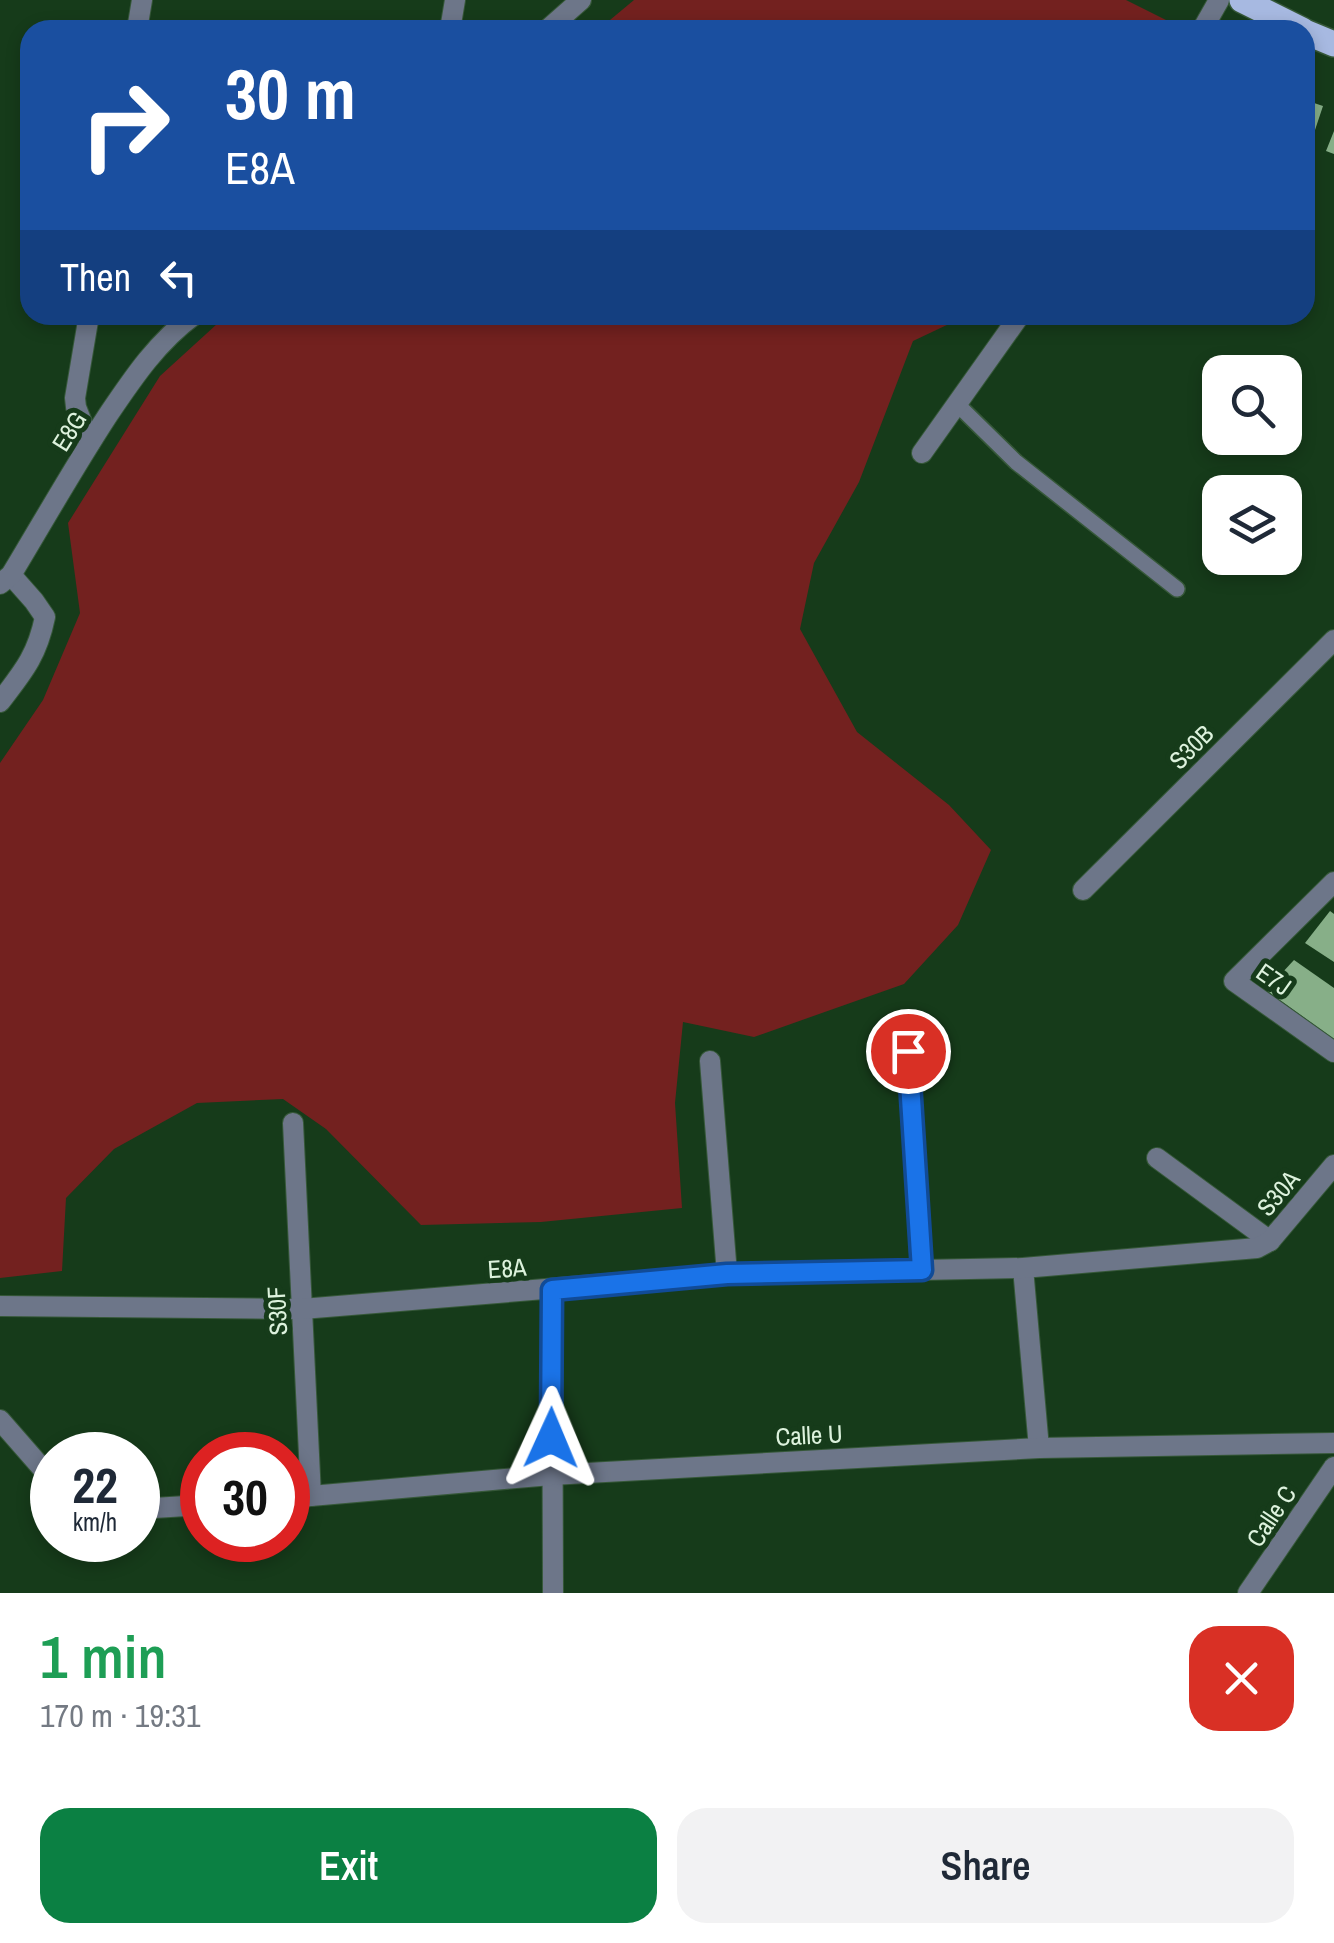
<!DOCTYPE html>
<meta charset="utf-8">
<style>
:root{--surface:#fff;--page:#f2f2f3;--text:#1f2937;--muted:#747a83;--accent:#0b8043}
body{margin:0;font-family:"Archivo Narrow",sans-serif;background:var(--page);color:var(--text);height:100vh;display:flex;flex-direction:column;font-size:38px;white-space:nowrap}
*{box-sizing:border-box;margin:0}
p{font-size:32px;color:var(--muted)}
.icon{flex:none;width:55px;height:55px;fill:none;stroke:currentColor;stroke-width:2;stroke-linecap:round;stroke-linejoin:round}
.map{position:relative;height:1593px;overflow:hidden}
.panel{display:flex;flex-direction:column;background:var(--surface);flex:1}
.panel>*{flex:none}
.hud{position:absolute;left:20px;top:20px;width:1295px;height:305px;border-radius:30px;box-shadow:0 5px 15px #0003;background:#1a4fa0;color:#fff;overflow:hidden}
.controls{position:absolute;left:1202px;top:355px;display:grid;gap:20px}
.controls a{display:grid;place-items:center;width:100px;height:100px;border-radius:20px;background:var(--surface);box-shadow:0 5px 15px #0003;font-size:50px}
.speed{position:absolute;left:30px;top:1432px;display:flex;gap:20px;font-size:50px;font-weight:700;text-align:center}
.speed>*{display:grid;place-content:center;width:130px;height:130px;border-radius:50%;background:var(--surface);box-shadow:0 5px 15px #0003;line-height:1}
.speed small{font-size:25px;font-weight:400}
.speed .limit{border:15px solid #d22;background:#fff;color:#111}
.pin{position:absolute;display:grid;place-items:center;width:85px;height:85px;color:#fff;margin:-42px;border:5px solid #fff;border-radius:50%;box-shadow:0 2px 10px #0007}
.me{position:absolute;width:110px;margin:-55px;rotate:1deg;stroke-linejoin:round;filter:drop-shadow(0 0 8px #0008)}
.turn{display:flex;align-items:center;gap:35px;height:210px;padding:0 40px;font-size:45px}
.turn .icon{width:130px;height:130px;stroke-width:2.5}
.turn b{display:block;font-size:70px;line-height:85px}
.then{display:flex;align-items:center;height:95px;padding:0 40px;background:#0003;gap:20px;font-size:38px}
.round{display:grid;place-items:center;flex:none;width:105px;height:105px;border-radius:30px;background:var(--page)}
.headline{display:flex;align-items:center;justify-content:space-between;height:170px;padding:0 40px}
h1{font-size:60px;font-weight:600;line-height:75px;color:#1e9e55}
.primary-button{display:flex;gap:20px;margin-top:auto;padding:20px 40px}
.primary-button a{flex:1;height:115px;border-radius:30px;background:var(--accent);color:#fff;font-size:40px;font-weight:600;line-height:115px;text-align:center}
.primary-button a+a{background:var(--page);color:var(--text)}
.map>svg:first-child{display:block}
.green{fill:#73211f}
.building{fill:#87af88}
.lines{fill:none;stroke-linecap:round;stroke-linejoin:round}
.service-casing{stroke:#365839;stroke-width:18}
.minor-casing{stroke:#365839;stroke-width:22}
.tertiary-casing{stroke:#365839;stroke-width:22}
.primary-casing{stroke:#365839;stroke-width:28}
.service{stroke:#6d7689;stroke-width:15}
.minor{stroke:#6d7689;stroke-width:20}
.tertiary{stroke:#6d7689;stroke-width:20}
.primary{stroke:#a7b9e1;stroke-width:25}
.route-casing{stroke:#114b97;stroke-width:25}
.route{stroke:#1a73e8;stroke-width:18}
.labels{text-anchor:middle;stroke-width:10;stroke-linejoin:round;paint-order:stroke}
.street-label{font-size:25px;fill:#ddf2dd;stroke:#163b1a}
</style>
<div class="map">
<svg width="1334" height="1593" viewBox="0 0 1334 1593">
<rect width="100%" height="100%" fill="#163b1a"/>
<g class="green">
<path d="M 634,0 L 1126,0 L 1186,30 L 598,30 Z"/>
<path d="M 234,315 L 968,315 L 913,341 L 859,482 L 814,563 L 800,629 L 857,732 L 949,805 L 991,850 L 958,925 L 904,984 L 754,1037 L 683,1022 L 675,1103 L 682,1208 L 541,1222 L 421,1225 L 326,1129 L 283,1099 L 197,1103 L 114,1149 L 66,1198 L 62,1271 L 0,1278 L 0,763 L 43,700 L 80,613 L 68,523 L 160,376 L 217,324 Z"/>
</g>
<g class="building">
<path d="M 1305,100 L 1323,106 L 1312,139 L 1305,137 Z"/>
<path d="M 1334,131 L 1334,154 L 1326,151 Z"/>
<path d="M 1330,911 L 1334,914 L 1334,962 L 1305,943 Z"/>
<path d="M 1294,960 L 1334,988 L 1334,1039 L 1266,990 Z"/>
</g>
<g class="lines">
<g class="service-casing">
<path id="service" d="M 957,404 L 1016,462 L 1177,589"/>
</g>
<g class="minor-casing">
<g id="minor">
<path d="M 137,30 L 142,0"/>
<path d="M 450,30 L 455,0"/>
<path d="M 1202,30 L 1219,0"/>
<path d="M 89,315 L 75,398 L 76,407 L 90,443"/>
<path d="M 922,453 L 1020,315"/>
<path d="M 0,702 C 23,672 37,656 45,617 L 34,601 L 11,575"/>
<path d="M 1334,882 L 1234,981 L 1334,1052"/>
<path d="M 1083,890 L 1334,640"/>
<path d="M 908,1051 L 921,1271"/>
<path d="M 710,1061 L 727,1274"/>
<path d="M 293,1123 L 311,1496"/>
<path d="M 1157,1158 L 1270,1241"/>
<path d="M 1023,1268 L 1039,1448"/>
<path d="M 552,1290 L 553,1593"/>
<path d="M 0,1306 L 302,1309 L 727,1274 L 1023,1268 L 1257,1248 L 1270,1241 L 1334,1165"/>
<path d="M 0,1420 L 48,1475 L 52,1477"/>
<path d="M 288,1498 L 551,1475 L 1039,1448 L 1334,1443"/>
<path d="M 138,1509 L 202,1505"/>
<path d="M 1248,1593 L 1334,1467"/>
</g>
</g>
<g class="tertiary-casing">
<g id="tertiary">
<path d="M 547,30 L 581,0"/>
<path d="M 0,584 L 11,575 C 43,522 74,467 108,415 C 133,378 157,342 194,315"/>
</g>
</g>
<g class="primary-casing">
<g id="primary">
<path d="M 1242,0 L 1302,30"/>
<path d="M 1305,32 L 1334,44"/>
</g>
</g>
<use href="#service" class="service"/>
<use href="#minor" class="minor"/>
<use href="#tertiary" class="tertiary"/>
<use href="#primary" class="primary"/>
</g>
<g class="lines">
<g class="route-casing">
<path id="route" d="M 551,1438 L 552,1290 L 727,1274 L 922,1270 L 908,1051"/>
</g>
<use href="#route" class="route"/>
</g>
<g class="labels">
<g class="street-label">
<text transform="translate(69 431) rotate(-58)" y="9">E8G</text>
<text transform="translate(1191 747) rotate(-45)" y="9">S30B</text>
<text transform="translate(1274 979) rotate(35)" y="9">E7J</text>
<text transform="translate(1278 1193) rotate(-50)" y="9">S30A</text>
<text transform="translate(507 1268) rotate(-4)" y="9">E8A</text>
<text transform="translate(277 1311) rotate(-93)" y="9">S30F</text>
<text transform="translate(809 1435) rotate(-3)" y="9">Calle U</text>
<text transform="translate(1271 1516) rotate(-56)" y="9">Calle C</text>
</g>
</g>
</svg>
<div class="controls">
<a><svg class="icon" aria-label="search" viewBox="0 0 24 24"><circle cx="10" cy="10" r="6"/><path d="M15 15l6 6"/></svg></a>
<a><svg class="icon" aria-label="layers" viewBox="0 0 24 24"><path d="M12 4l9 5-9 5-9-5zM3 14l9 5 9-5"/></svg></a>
</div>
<div class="speed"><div>22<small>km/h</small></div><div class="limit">30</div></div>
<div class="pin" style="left:908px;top:1051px;background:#d93025"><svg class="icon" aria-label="arrive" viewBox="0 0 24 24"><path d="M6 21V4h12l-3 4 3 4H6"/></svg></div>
<svg class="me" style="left:551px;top:1438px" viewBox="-20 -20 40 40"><path d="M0-17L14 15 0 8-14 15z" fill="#1a73e8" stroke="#fff" stroke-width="4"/></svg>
<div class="hud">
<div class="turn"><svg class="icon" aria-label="right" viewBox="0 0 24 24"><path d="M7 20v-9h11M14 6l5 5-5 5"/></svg><div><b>30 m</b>E8A</div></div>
<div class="then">Then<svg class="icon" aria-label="left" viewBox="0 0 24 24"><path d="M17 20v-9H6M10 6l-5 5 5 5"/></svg></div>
</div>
</div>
<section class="panel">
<div class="headline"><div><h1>1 min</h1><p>170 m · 19:31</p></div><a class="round" style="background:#d93025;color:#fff"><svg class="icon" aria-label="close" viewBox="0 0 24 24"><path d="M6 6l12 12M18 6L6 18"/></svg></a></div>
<div class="primary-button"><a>Exit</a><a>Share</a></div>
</section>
